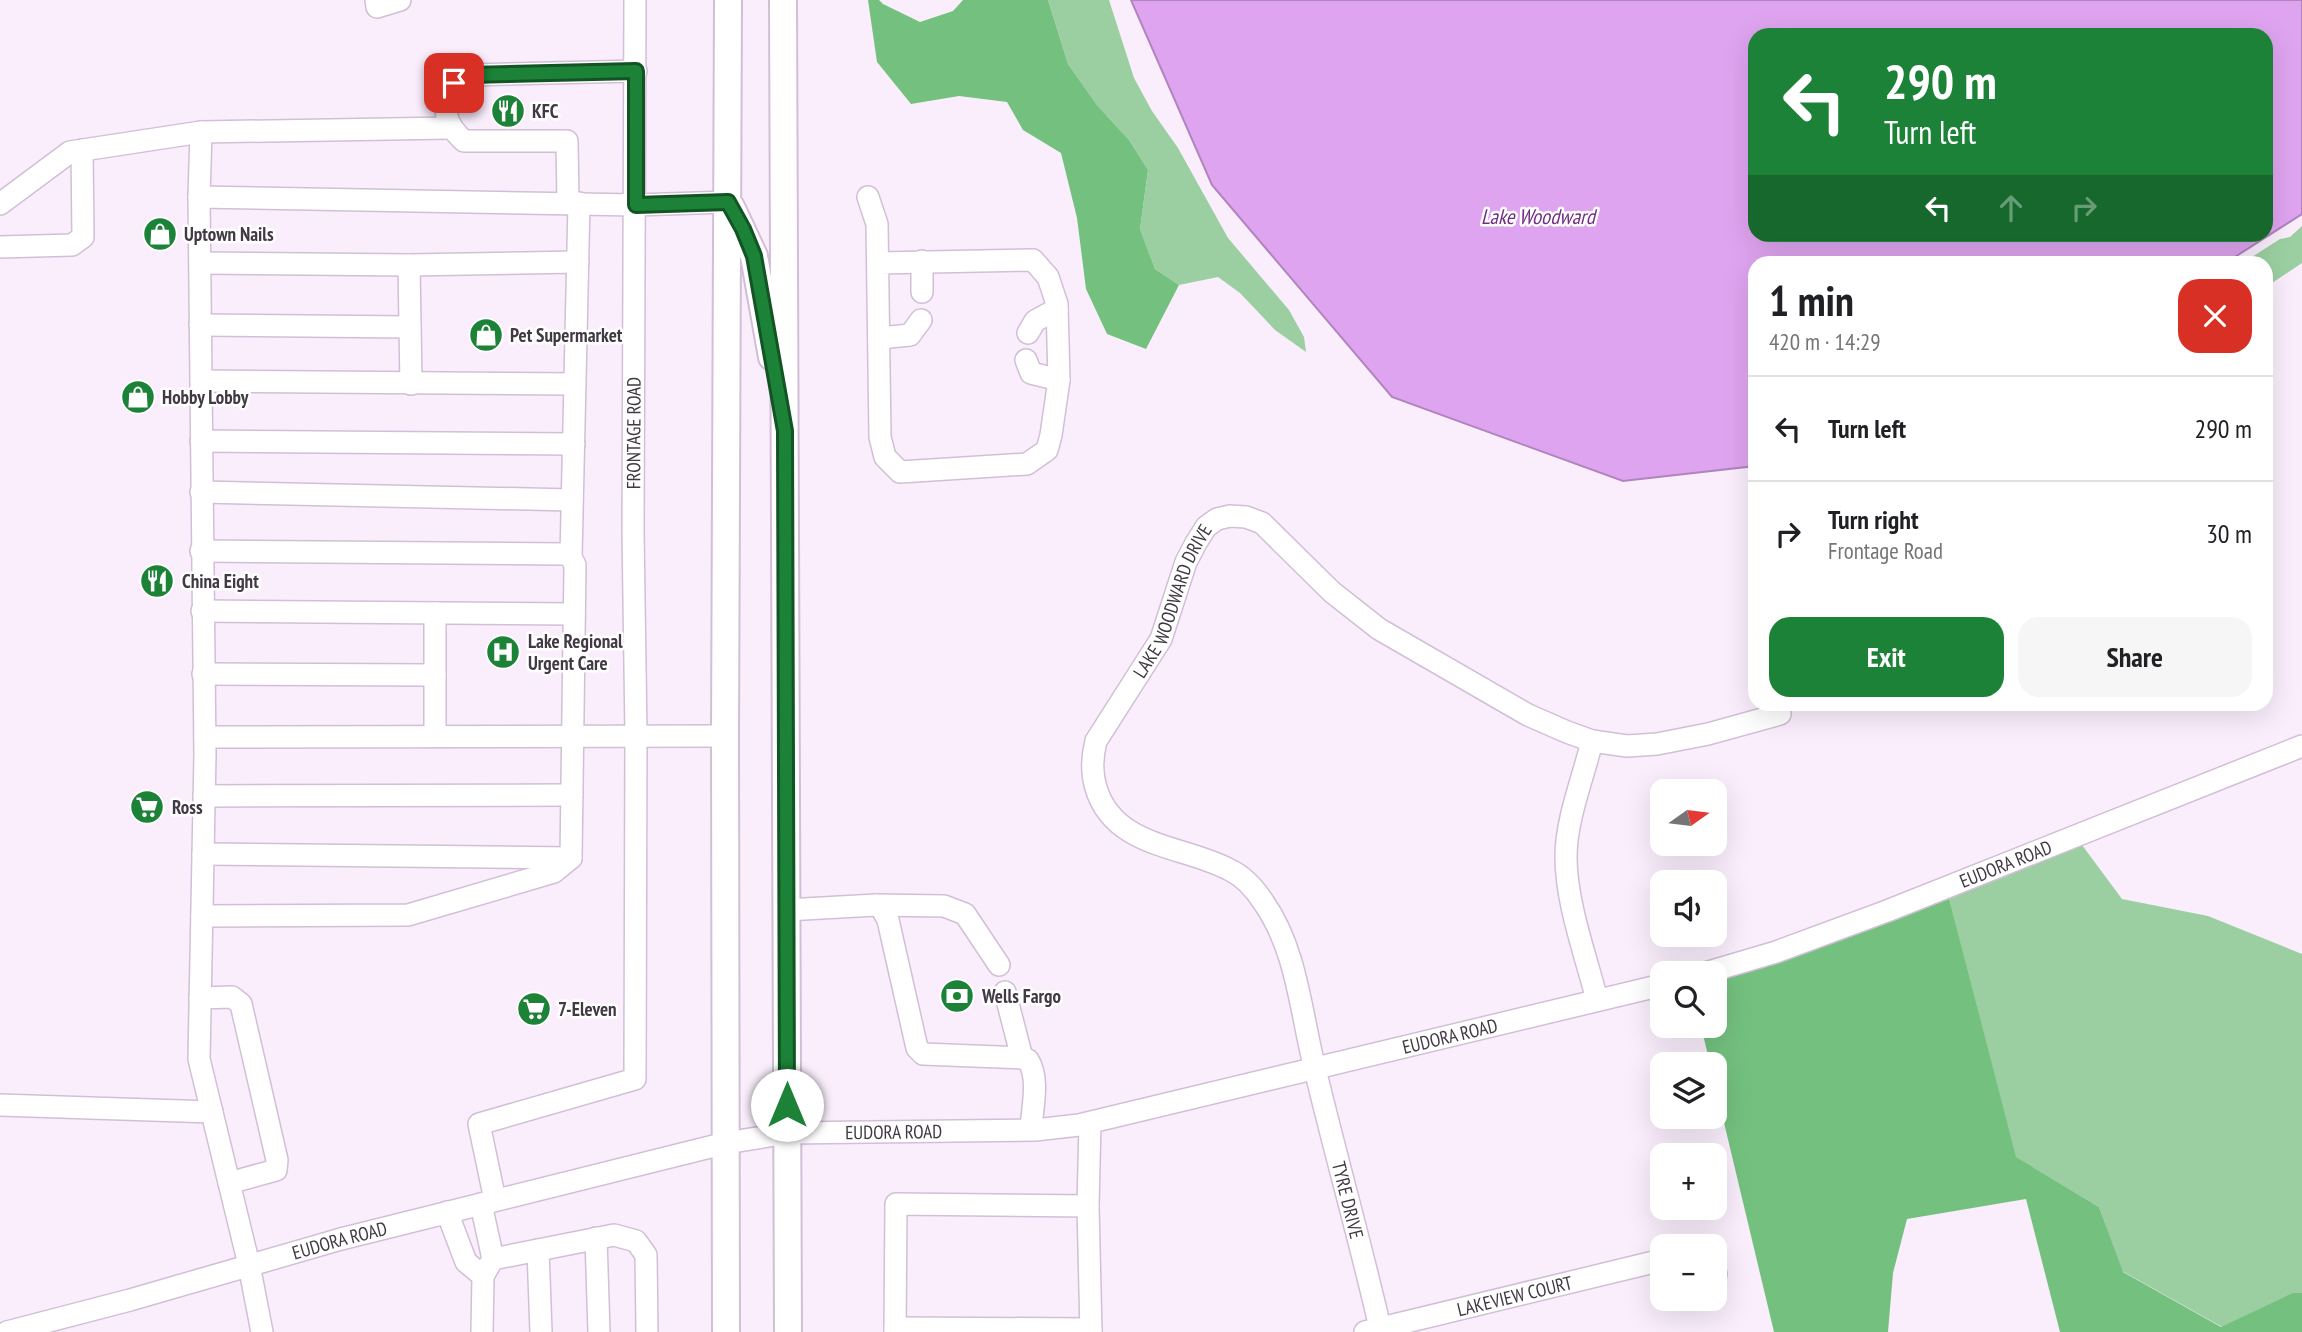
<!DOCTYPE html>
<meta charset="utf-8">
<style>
:root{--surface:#fff;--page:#f6f6f6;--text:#202124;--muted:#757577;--line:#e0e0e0;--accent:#1c8237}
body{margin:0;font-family:"PT Sans Narrow",sans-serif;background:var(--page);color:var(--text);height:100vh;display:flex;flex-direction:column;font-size:26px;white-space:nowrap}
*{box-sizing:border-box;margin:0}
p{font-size:23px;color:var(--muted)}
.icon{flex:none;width:38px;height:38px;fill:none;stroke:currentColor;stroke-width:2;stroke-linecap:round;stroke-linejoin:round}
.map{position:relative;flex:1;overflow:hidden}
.panel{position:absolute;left:1748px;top:256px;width:525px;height:455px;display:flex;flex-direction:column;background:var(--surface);border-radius:21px;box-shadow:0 7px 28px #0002}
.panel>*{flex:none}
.hud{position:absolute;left:1748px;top:28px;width:525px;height:214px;border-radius:21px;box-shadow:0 7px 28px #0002;background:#1c8237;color:#fff;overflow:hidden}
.needle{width:46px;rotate:76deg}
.controls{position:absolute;left:1650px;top:779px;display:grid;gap:14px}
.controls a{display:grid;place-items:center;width:77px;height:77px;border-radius:14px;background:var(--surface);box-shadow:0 7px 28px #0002;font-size:35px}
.pin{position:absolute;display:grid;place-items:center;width:60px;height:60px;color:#fff;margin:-30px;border-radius:14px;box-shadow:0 4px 10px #0006}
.me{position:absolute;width:77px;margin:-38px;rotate:0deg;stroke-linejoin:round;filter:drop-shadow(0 0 5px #0008)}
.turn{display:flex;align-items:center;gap:24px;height:147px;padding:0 21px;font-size:32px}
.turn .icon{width:91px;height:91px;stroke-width:2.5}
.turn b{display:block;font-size:49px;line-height:60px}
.lanes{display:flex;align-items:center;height:66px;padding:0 21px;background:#0003;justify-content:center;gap:35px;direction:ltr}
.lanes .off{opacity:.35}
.round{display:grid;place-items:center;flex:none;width:74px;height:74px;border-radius:21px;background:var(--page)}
.headline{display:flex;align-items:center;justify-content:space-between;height:119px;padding:0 21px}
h1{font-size:42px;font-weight:700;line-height:52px}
.cta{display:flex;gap:14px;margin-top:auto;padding:14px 21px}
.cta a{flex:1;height:80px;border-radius:21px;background:var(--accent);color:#fff;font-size:28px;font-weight:700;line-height:80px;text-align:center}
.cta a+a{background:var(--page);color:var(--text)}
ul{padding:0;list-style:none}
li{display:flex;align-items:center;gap:21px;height:105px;padding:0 21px;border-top:2px solid var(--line)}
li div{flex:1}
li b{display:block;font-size:26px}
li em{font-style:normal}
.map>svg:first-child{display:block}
.green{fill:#9bcfa1}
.forest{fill:#74c17f}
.water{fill:#dfa4f0;stroke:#b084bc;stroke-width:2;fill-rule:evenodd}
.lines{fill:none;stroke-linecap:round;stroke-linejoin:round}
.minor-casing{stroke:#d2bfd7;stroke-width:24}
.major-casing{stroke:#d2bfd7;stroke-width:30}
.minor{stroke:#fff;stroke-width:21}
.major{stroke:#fff;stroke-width:26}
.route-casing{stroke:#125424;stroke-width:18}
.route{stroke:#1c8237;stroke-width:12}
.labels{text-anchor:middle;stroke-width:5;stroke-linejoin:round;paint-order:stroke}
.poi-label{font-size:19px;font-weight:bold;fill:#413943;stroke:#fff;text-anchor:start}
.street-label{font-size:19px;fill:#413943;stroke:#fff}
.water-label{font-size:21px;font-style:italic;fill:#732d85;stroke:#fff}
</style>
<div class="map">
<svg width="2302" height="1332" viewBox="0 0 2302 1332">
<rect width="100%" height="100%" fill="#faeefd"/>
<g class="green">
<path d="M 1048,0 L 1109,0 L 1134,78 L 1152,111 L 1178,148 L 1228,238 L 1289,310 L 1304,337 L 1306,352 L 1275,330 L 1240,293 L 1218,277 L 1179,285 L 1155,269 L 1140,229 L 1148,170 L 1129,140 L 1097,105 L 1068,64 Z"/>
<path d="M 2302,226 L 2302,263 L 2266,287 L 2266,262 L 2244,262 L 2280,239 L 2290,237 Z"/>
<path d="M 2082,845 L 2122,899 L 2208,916 L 2302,954 L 2302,1293 L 2292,1293 L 2222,1327 L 2122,1271 L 2099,1207 L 2015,1157 L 1949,898 Z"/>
</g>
<g class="forest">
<path d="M 868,0 L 879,0 L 883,4 L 920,22 L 953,11 L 963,0 L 1048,0 L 1068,64 L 1097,105 L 1129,140 L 1148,170 L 1140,229 L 1155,269 L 1179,285 L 1146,349 L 1107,334 L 1086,289 L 1077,218 L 1061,153 L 1023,130 L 1007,102 L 959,96 L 911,104 L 877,62 Z"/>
<path d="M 1949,898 L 2016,1157 L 2099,1207 L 2123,1272 L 2221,1327 L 2292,1293 L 2302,1293 L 2302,1332 L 2060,1332 L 2026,1199 L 1907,1219 L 1893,1273 L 1888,1332 L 1774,1332 L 1715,1085 L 1715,1064 L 1710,1064 L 1701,1026 L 1715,1026 L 1715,981 L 1779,962 Z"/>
</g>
<path class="water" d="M 1131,0 L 2302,0 L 2302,214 L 2227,262 L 1755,262 L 1755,466 L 1623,481 L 1392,397 L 1212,185 ZM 1755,35 L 2266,35 L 2266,234 L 1755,234 Z"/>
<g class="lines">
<g class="minor-casing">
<g id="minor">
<path d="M 376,0 L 377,7 L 400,0"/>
<path d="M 201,132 L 450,128"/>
<path d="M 868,197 L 877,224 L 880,437 L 885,457 L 900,472 L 1027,464 L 1047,450 L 1051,435 L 1059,380 L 1057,304 L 1048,277 L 1033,260 L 878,263"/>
<path d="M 568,203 L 567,141 L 464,141 C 442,121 443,109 454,83 L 470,75 L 636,71"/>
<path d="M 0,204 L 70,152 L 201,132 L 199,197"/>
<path d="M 0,247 L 72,245 L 83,237 L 82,150"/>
<path d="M 922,261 L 922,292"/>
<path d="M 200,263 L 409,265 L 578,262"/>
<path d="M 409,265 L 411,384"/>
<path d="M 200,325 L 410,327"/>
<path d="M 1028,333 L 1035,321 L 1057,309"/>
<path d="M 879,338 L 910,335 L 921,320"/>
<path d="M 1026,360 L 1031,373 L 1059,380"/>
<path d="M 201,381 L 575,384"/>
<path d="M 201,441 L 574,444"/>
<path d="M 201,492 L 572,500"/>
<path d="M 201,551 L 565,554 L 571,557 L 575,565 L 571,858 L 554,872 L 408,915 L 202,916"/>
<path d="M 571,557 L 579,203"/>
<path d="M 202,611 L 574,614"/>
<path d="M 203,674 L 435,675"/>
<path d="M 435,736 L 435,613"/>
<path d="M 205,737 L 725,736"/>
<path d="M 1592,741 C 1583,779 1566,819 1566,857 C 1566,903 1586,956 1597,1000"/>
<path d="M 204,796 L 572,795"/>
<path d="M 203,854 L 571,858"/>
<path d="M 876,905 L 944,906 L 965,914 L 999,965"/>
<path d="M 786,910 L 876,905 L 882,909 L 888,920 L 917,1048 L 923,1054 L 1022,1058 L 1028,1060 C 1040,1079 1032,1108 1031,1129"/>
<path id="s1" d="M 1705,973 L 1776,952 L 1887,911 L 2302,746"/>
<path d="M 1005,992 L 1022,1058"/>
<path d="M 200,998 L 232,997 L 241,1004 L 277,1160 L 276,1170 L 229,1183"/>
<path d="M 0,1105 L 212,1112"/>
<path id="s2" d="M 495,1200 L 479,1124 L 635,1079 L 636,735 L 633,531 L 635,0"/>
<path d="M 1088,1206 L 1091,1332"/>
<path d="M 447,1212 L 466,1262 L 483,1276 L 493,1259 L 481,1204"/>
<path d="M 596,1238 L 599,1332"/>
<path d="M 538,1250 L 541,1332"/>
<path d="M 493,1259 L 614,1235 L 636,1241 L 646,1255 L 647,1332"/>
<path d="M 1715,1273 L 1716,1274"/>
<path d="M 895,1328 L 1091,1329"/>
<path id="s3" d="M 7,1332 L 130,1300 L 341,1239 L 726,1143 L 787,1133 L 1035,1130 L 1079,1125 L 1662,985"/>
<path d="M 262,1332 L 249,1265 L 199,1059 L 205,754 L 199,197 L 636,205 L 728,202"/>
<path d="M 482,1332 L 483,1276"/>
<path d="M 895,1332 L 896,1204 L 1088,1206 L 1090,1123"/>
<path id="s4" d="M 1365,1332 L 1662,1260"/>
<path id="s5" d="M 1381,1332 C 1361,1244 1336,1157 1315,1069 C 1301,1014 1297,950 1264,903 C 1255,889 1245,877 1230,870 C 1183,845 1114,848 1096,788 C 1091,772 1092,757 1096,741 L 1161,639 L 1186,562 L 1196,543 L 1206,527 L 1217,519 L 1230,516 L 1246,517 L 1262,523 L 1332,592 L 1379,629 L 1528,715 L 1567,732 L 1592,741 L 1627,746 L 1657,744 L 1708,734 L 1780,714"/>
</g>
</g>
<g class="major-casing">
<g id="major">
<path d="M 783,0 L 788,1332"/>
<path d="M 731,207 L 754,256 L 772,357"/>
<path d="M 726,1332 L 725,736 L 728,0"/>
</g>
</g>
<use href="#minor" class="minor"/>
<use href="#major" class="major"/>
</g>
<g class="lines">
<g class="route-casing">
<path id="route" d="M 454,83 L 470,75 L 636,71 L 636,205 L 728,202 L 743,229 L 754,256 L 785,431 L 787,1105"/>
</g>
<use href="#route" class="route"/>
</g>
<defs>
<g id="restaurant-disc" transform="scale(1.75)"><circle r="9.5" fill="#1c8237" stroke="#fff"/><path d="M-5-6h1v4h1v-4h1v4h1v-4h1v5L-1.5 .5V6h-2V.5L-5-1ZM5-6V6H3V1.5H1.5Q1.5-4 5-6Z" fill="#fff"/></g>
<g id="shop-disc" transform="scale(1.75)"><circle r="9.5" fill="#1c8237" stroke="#fff"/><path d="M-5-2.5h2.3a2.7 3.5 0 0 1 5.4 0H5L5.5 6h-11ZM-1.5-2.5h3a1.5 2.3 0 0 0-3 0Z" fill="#fff"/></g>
<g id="hospital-disc" transform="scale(1.75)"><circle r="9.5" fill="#1c8237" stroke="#fff"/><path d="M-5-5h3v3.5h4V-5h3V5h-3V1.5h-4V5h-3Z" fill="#fff"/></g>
<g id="supermarket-disc" transform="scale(1.75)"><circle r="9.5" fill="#1c8237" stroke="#fff"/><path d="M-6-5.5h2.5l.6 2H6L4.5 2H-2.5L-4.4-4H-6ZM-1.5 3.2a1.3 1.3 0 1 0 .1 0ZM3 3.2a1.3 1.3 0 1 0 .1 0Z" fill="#fff"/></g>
<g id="bank-disc" transform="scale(1.75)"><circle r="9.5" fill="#1c8237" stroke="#fff"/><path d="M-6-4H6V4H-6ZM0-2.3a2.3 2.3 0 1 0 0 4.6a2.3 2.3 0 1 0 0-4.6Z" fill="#fff"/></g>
</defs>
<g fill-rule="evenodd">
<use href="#restaurant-disc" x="508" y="111"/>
<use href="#shop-disc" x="160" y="234"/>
<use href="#shop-disc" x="486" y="335"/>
<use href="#shop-disc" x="138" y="397"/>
<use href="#restaurant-disc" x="157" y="581"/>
<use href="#hospital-disc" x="503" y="652"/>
<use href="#supermarket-disc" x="147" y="807"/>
<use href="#bank-disc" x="957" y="996"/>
<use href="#supermarket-disc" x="534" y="1009"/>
</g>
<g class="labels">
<g class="poi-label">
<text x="532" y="118">KFC</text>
<text x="184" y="241">Uptown Nails</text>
<text x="510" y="342">Pet Supermarket</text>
<text x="162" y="404">Hobby Lobby</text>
<text x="182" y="588">China Eight</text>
<text x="528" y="648">Lake Regional<tspan x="528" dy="22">Urgent Care</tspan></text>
<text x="172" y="814">Ross</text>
<text x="982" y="1003">Wells Fargo</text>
<text x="558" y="1016">7-Eleven</text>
</g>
<g class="street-label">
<text dy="7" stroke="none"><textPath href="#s2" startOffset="886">FRONTAGE ROAD</textPath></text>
<text dy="7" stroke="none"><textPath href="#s5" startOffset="866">LAKE WOODWARD DRIVE</textPath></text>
<text dy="7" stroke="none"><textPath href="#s1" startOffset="320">EUDORA ROAD</textPath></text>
<text dy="7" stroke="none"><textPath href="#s3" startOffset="1479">EUDORA ROAD</textPath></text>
<text dy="7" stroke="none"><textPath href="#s3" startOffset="912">EUDORA ROAD</textPath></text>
<text transform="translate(1348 1200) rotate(76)" y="7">TYRE DRIVE</text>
<text dy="7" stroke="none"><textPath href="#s3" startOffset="345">EUDORA ROAD</textPath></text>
<text dy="7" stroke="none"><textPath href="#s4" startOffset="154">LAKEVIEW COURT</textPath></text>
</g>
<g class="water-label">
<text x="1538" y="224">Lake Woodward</text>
</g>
</g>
</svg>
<div class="controls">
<a><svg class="needle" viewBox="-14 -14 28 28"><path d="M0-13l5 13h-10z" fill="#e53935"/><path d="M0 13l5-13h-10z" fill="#757577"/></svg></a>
<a><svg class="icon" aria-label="sound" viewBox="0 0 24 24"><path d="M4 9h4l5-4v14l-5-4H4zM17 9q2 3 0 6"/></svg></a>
<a><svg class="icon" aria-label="search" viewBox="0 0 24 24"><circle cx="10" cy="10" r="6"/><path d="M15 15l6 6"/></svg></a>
<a><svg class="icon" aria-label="layers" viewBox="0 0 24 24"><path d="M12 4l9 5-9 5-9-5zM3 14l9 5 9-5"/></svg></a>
<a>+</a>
<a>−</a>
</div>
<div class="pin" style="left:454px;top:83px;background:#d93025"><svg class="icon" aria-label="arrive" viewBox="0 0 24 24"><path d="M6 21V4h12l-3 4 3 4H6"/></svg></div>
<svg class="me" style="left:787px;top:1105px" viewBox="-20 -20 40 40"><circle r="19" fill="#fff"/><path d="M0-13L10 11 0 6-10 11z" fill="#1c8237"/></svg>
<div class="hud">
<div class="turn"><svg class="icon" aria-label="left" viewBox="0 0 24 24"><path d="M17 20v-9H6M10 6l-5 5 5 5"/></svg><div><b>290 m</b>Turn left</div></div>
<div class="lanes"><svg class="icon" aria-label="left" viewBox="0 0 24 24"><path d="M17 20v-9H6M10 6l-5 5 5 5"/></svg><svg class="icon off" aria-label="ahead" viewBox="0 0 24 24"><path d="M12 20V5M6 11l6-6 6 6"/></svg><svg class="icon off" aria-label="right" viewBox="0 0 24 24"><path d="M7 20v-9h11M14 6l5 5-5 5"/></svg></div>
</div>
<section class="panel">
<div class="headline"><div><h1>1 min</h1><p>420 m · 14:29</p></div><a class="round" style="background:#d93025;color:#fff"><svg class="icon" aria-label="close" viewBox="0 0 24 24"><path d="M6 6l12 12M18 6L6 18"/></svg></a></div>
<ul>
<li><svg class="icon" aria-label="left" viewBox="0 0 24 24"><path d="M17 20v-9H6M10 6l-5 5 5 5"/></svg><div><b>Turn left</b></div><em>290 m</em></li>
<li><svg class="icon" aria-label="right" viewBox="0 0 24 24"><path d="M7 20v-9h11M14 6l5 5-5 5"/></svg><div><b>Turn right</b><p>Frontage Road</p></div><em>30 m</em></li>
</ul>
<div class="cta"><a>Exit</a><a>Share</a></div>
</section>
</div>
